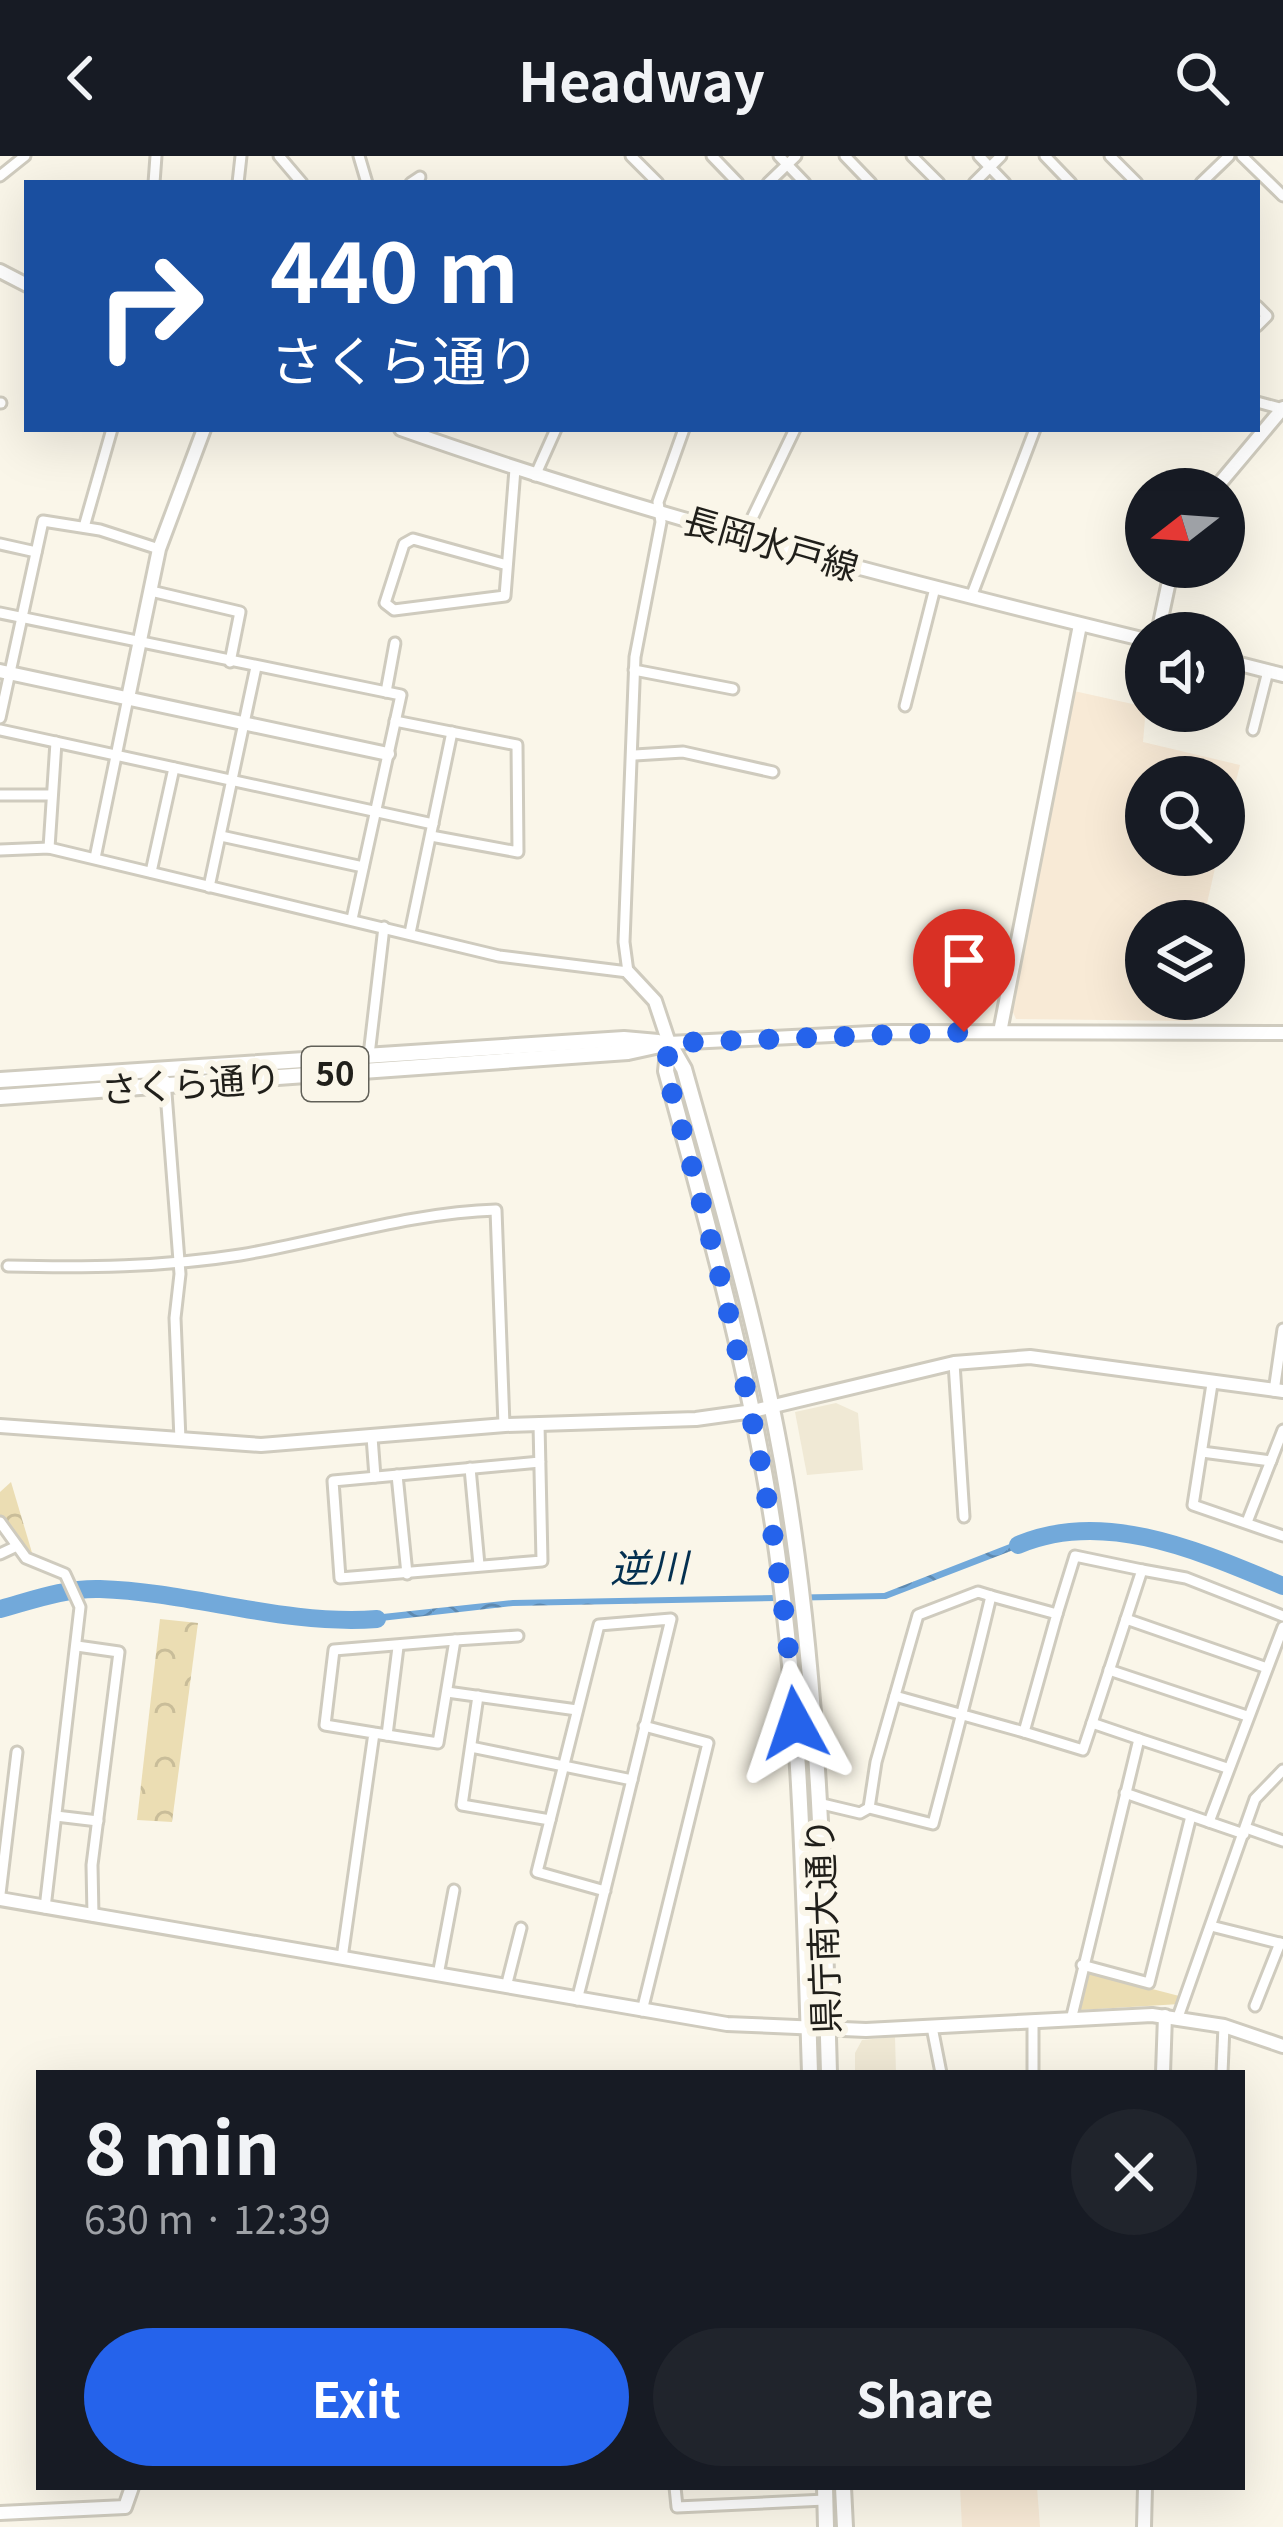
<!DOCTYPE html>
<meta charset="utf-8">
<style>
:root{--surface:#171b24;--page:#20242c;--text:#f1f3f6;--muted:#9ea1a6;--accent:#2563eb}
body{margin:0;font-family:Georgia,"Noto Sans JP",serif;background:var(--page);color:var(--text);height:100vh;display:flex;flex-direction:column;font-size:45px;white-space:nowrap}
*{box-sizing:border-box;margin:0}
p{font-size:39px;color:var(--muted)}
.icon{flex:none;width:66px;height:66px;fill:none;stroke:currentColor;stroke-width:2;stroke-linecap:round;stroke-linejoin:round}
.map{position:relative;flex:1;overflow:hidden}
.panel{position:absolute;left:36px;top:1914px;width:1209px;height:420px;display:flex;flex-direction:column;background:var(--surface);border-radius:0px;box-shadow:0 12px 48px #0002}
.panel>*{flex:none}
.top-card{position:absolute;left:24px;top:24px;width:1236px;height:252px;border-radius:0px;box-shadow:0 12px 48px #0002;background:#1a4fa0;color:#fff;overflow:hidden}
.needle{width:78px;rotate:253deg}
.tools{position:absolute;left:1125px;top:312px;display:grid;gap:24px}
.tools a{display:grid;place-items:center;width:120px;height:120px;border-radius:50%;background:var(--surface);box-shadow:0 12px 48px #0002;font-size:60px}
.pin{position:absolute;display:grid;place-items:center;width:102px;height:102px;color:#fff;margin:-123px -51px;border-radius:50% 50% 50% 0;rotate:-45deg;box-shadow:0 0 12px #0007}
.pin .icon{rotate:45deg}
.me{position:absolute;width:132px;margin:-66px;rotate:355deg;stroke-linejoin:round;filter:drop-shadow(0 0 9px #0008)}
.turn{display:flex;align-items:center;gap:42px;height:252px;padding:0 48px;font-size:54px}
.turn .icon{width:156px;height:156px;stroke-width:2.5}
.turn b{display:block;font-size:84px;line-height:102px}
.round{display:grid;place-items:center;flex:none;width:126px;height:126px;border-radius:63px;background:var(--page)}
.overview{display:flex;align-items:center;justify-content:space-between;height:204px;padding:0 48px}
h1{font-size:72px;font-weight:700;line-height:90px}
.primary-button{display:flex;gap:24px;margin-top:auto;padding:24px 48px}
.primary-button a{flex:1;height:138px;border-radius:72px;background:var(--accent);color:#fff;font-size:48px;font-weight:700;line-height:138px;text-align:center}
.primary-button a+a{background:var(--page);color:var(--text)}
header{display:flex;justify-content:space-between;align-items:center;height:156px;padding:0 48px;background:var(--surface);font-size:54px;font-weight:700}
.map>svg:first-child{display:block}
.built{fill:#f0e9d5}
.education{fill:#f8ead6}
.forest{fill:url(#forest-crowns)}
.green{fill:#ebddb3}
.water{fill:url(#water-waves)}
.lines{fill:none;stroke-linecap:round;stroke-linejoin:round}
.river{stroke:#72a9da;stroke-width:18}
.street-casing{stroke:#cfcbbe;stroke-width:15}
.secondary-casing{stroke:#cfcbbe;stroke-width:18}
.primary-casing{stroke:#cfcbbe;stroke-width:20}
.street{stroke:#fff;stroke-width:9}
.secondary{stroke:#fff;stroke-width:12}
.primary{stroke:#fff;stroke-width:14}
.route{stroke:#2563eb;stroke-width:21;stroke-dasharray:0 37.8}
.labels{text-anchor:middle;stroke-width:12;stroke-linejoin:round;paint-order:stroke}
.shield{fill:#faf6e9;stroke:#616058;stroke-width:3}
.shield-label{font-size:33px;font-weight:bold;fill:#201f1a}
.street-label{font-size:36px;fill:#201f1a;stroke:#faf6e9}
.water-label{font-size:39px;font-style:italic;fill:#043050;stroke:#faf6e9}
</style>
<header><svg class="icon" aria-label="back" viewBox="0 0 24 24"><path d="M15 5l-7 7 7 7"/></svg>Headway<svg class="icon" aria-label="search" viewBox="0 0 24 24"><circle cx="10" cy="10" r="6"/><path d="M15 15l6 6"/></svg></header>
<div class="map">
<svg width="1283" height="2371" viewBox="0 0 1283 2371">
<defs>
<pattern id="forest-crowns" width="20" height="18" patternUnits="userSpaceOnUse" patternTransform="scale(3)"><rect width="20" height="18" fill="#ebddb3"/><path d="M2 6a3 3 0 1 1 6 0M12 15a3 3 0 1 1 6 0" fill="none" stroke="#c9bd99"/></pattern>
<pattern id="water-waves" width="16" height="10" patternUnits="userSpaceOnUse" patternTransform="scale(3)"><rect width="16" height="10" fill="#72a9da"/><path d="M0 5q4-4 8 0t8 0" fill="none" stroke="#5d89b0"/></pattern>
</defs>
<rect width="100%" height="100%" fill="#faf6e9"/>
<g class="built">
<path d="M 836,1247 L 858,1257 L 863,1314 L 807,1319 L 795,1256 Z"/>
<path d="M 895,1881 L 896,1917 L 855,1917 L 855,1897 L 862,1884 Z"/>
</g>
<g class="education">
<path d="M 1074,535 L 1146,551 L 1143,586 L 1240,609 L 1224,673 L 1224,621 L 1146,621 L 1146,699 L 1218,699 L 1203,765 L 1146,765 L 1146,843 L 1195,843 L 1193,865 L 1016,863 L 1012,854 Z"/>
<path d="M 960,2331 L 1037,2331 L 1040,2371 L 962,2371 Z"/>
</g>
<g class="forest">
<path d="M 11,1326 L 33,1400 L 0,1360 L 0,1336 Z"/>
<path d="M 160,1463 L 198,1467 L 172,1666 L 137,1664 Z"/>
</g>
<path class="green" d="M 1087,1816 L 1183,1841 L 1180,1848 L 1080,1854 L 1076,1850 Z"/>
<path class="water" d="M 1035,1378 L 1037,1385 L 886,1443 L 513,1450 L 355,1468 L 355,1461 L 513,1444 L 884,1437 Z"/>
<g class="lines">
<g class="river">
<path d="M 1018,1389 C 1105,1352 1201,1396 1283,1430"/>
<path d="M 0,1453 C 33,1444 65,1432 100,1433 C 193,1436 283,1470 377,1463"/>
</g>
<g class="street-casing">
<g id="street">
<path d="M 279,0 L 302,27"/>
<path d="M 359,0 L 367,27"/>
<path d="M 631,0 L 658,27"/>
<path d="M 712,0 L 738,27"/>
<path d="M 779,0 L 805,27"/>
<path d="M 845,0 L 871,27"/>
<path d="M 912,0 L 939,27"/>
<path d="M 979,0 L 1005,27"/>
<path d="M 1045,0 L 1071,27"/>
<path d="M 1110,0 L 1137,27"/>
<path d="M 1242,0 L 1283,40"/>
<path d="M 0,20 L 25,0"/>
<path d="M 154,27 L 156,0"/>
<path d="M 238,27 L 241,0"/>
<path d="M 411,27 L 420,21"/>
<path d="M 768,27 L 796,0"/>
<path d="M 974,27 L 1001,0"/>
<path d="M 1201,27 L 1229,0"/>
<path d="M 1257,150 L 1267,160 L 1257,170"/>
<path d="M 1257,246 L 1283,253"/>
<path d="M 0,247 L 1,247"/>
<path d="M 535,320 L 556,273"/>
<path d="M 84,371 L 112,273"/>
<path d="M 743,381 L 795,273"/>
<path d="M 0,388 L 36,396"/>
<path d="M 507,409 L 413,383 L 404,388 L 385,447 L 394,454 L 505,440 L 515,313"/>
<path d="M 151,435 L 240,456 L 230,506"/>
<path d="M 971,441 L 1035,273"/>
<path d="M 0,457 L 401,539 L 352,763"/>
<path d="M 634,514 L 733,533"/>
<path d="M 386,536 L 395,487"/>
<path d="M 905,550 L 935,432"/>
<path d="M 0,562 L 43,365 L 100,374 L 159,393"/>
<path d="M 395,565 L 517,589 L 518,696 L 431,680"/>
<path d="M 0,574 L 433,668"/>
<path d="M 1253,574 L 1268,515"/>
<path d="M 635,599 L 683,596 L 773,616"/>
<path d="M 0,639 L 50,639"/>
<path d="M 221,680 L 363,711"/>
<path d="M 49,692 L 56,586"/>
<path d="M 0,694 L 49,692 L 499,800 L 628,816 L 624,786 L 635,501 L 661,366 L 658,346 L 684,273"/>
<path d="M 95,702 L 128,542"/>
<path d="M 151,716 L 174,612"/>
<path d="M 209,731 L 256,511"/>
<path d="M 410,777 L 452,576"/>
<path d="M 369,899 L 384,771"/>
<path d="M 165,924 L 180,1118 L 175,1162 L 180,1284"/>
<path d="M 8,1110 C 86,1112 163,1111 240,1099 C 323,1085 414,1056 496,1054 L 504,1269"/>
<path d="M 954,1207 L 964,1361"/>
<path d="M 1212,1228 L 1193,1349 L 1283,1380"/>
<path d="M 1274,1235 L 1283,1173"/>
<path d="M 539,1268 L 542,1405 L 340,1422 L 333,1325 L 540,1306"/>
<path d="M 372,1281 L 375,1321"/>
<path d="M 1202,1296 L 1271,1305"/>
<path d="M 470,1312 L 479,1409"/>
<path d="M 397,1319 L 407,1418"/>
<path d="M 0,1366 L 26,1402 L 65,1418 L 80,1451 L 45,1752"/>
<path d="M 1247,1366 L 1283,1274"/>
<path d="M 0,1398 L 17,1390"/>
<path d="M 1057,1458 L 1075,1400 L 1142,1414"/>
<path d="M 1126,1463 L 1267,1512"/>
<path d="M 455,1484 L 518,1480"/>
<path d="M 77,1490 L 119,1496 L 92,1709 L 93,1760"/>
<path d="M 1109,1514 L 1247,1560"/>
<path d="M 447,1536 L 577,1554"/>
<path d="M 478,1540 L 462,1649 L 550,1664"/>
<path d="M 1024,1576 L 1083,1594 L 1092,1567"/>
<path d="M 387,1579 L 398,1491"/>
<path d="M 1139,1583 L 1227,1612"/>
<path d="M 471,1591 L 632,1624"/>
<path d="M 1125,1637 L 1209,1666"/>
<path d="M 818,1647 L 860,1657 L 869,1652 L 933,1668 C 953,1592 973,1517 991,1440 L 1057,1458 L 1024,1576 L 895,1540"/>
<path d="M 869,1652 L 876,1606 L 918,1459 L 978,1436 L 991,1440"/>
<path d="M 56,1660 L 98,1665"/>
<path d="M 1246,1672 L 1283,1685"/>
<path d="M 1244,1678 L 1209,1666 L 1283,1471"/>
<path d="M 0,1738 L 17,1596"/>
<path d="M 1211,1770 L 1283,1788"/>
<path d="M 342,1802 L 374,1577 L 325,1569 L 334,1494 L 455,1484 L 438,1587 L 374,1577"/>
<path d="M 1082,1809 L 1149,1827 L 1191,1660"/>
<path d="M 438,1819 L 454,1734"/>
<path d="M 506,1831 L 521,1772"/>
<path d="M 577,1844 C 610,1717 640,1590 671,1463 L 599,1469 L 537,1716 L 605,1735"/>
<path d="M 1255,1850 L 1280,1787"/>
<path d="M 642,1855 L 708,1587 L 644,1570"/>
<path d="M 1178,1861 L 1255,1643 L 1283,1614"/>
<path d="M 1071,1864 L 1139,1583 L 1092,1567 L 1142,1414 L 1186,1422 L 1283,1460"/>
<path d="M 1033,1866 L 1033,1917"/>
<path d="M 932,1871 L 941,1917"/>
<path d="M 1222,1917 L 1224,1870"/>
<path d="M 675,2331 L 677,2351 L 825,2344"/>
</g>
</g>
<g class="secondary-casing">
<g id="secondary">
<path d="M 0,115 L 27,129"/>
<path d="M 401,273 C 645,359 895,423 1146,484"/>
<path d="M 1215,333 L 1283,252"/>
<path d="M 1158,477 L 1172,411"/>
<path d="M 1224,504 L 1283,519"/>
<path d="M 0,515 L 388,598"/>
<path d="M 128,542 L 159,393 L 204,273"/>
<path d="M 628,816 L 655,845 L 669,887 L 892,876 L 1283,877"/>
<path d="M 1000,876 L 1080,469"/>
<path d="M 0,1270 L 261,1289 L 505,1269 L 696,1263 L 753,1255 L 954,1207 L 1030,1201 L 1283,1235"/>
<path d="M 0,1743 L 727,1868 L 866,1874 L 1152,1859 L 1224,1870 L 1283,1890"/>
<path d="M 1163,1917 L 1165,1860"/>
<path d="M 0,2357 L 125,2351 L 132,2331"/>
<path d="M 1144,2371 L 1145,2331"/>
</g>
</g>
<g class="primary-casing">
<g id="primary">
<path d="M 669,887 L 684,913 C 727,1065 771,1216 793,1373 C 819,1552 824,1736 829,1917"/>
<path d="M 669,887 L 666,915 C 707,1065 749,1215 773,1369 C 801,1550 804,1734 810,1917"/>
<path d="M 0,924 L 624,883 L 658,886"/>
<path d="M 0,941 L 628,896 L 669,887"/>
<path d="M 825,2331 L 826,2371"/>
<path d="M 843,2331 L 845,2371"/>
</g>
</g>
<use href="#street" class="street"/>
<use href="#secondary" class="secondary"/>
<use href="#primary" class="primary"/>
</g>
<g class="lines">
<path class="route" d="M 795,1567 C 779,1344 725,1130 666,915 L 669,887 L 964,876"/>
</g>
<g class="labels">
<rect class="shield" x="302" y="891" width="66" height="54" rx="9"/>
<g class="shield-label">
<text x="335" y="930">50</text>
</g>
<g class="street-label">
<text transform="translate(771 388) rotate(16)" y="13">長岡水戸線</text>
<text transform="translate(191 928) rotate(-4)" y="13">さくら通り</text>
<text transform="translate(823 1770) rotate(-92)" y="13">県庁南大通り</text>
</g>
<g class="water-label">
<text transform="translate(649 1412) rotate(-1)" y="14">逆川</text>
</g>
</g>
</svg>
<div class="tools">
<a><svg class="needle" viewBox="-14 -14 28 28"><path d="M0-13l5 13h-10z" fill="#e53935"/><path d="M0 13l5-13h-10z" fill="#9ea1a6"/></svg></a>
<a><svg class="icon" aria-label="sound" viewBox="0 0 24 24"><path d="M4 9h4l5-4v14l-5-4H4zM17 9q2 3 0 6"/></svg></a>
<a><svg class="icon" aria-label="search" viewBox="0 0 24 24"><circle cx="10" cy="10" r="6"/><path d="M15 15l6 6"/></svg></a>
<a><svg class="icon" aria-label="layers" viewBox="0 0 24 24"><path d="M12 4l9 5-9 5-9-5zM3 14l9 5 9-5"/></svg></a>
</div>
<div class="pin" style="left:964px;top:876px;background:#d93025"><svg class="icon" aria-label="arrive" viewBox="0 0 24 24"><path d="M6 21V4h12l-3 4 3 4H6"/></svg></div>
<svg class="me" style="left:795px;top:1567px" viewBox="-20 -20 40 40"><path d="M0-17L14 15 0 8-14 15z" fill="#2563eb" stroke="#fff" stroke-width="4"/></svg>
<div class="top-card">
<div class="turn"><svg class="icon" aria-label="right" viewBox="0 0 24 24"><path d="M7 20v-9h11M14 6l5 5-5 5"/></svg><div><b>440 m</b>さくら通り</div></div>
</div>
<section class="panel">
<div class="overview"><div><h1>8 min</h1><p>630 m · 12:39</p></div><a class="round"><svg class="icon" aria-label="close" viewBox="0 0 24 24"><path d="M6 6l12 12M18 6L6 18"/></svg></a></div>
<div class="primary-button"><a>Exit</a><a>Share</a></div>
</section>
</div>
